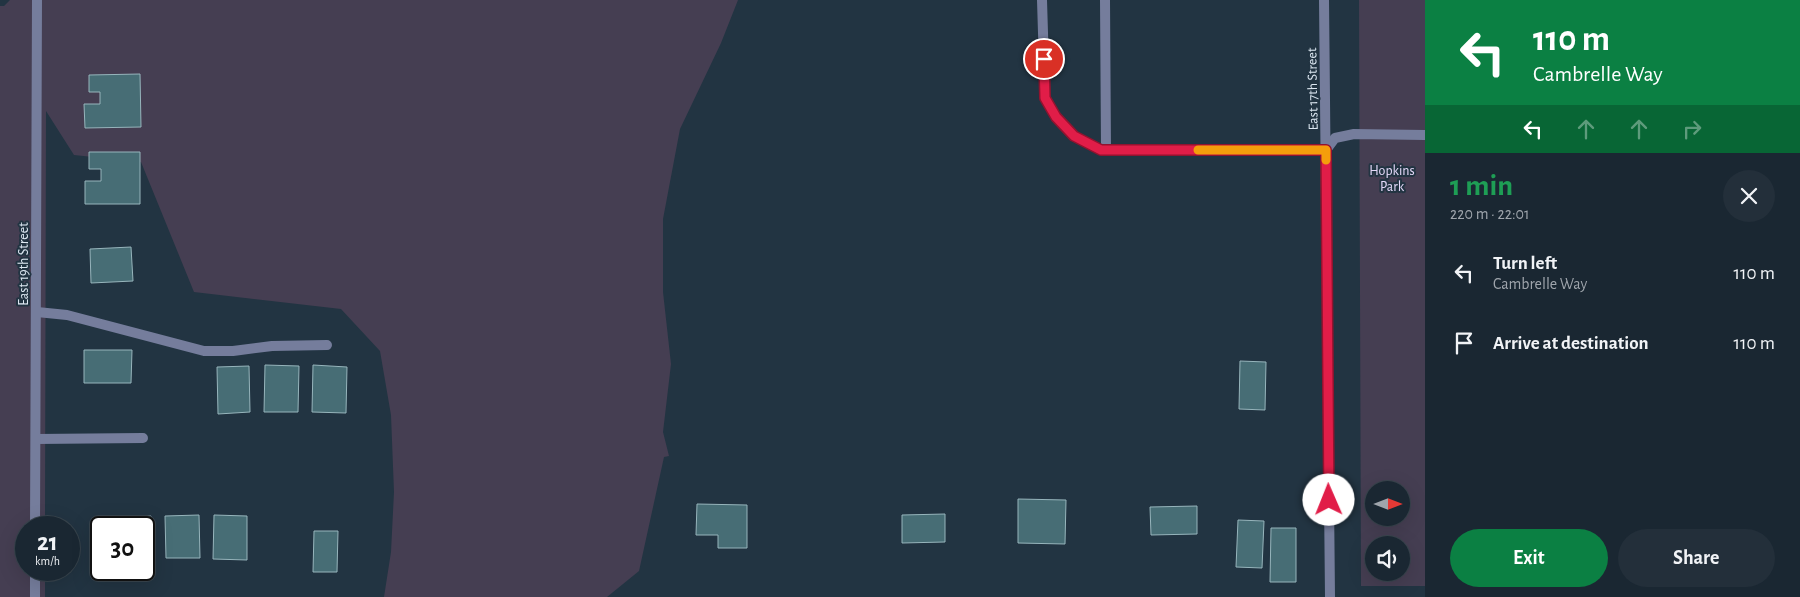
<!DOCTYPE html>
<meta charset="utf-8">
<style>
:root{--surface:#1a2732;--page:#232f3a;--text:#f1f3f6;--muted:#9fa5ac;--line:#38444d;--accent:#0b8043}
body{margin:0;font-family:"Alegreya Sans",sans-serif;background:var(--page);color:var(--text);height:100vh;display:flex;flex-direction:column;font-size:19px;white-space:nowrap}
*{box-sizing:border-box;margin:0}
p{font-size:16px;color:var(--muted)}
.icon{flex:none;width:28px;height:28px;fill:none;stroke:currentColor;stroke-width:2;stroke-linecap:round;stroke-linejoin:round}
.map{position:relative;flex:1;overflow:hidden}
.side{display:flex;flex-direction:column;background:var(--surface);width:375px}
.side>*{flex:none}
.hud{background:#0b8043;color:#fff;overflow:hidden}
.needle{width:32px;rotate:90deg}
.controls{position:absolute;left:1365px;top:481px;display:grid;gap:10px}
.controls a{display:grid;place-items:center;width:45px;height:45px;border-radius:50%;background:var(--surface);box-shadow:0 5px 20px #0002,0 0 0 1px var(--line);font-size:25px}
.speed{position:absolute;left:15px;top:516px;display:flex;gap:10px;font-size:25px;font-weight:700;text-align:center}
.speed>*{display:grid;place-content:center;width:65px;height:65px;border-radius:50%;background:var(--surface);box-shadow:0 5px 20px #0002,0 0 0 1px var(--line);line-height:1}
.speed small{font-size:12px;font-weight:400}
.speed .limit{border:2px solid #111;border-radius:8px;background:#fff;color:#111}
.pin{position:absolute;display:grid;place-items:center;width:42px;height:42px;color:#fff;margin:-21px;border:2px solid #fff;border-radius:50%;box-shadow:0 1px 5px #0007}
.me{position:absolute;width:55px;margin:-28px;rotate:359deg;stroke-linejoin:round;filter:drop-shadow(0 0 4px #0008)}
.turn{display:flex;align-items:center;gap:18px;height:105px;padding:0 25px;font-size:22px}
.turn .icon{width:65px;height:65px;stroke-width:2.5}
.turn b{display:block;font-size:35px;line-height:42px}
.lanes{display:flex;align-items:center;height:48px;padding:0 25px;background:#0003;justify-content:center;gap:25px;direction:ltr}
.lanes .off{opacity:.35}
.round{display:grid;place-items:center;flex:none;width:52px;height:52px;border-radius:26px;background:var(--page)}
.overview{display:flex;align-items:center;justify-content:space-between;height:85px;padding:0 25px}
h1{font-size:30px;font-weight:700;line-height:38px;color:#1e9e55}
.button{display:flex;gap:10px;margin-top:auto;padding:10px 25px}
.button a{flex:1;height:58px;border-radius:30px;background:var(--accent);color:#fff;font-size:20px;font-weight:700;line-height:58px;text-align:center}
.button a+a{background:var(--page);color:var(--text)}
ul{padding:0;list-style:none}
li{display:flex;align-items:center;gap:15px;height:70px;padding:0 25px}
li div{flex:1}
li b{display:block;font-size:19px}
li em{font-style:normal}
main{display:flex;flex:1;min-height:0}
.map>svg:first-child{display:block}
.green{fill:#453e52;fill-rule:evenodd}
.building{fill:#476d75;stroke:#97b5bc}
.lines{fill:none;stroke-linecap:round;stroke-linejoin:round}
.service{stroke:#757d9c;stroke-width:10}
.minor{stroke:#757d9c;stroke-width:10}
.route-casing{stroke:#92132f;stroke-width:12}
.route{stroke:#e11d48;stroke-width:9}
.slow{stroke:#f59e0b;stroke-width:9}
.labels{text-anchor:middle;stroke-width:4;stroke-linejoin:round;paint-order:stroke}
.street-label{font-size:14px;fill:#dde8f2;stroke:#223442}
.park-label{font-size:14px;fill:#e5d9f9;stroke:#223442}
</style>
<main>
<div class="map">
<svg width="1425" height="597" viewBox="0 0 1425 597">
<rect width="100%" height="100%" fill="#223442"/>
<g class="green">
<path d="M 10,0 L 738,0 L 721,43 L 680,129 L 663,219 L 663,292 L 671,364 L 663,432 L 669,456 L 664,457 L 639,571 L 607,597 L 384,597 L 391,552 L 394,492 L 391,415 L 380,351 L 341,309 L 194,292 L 141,162 L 74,155 L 46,111 L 45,527 L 26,528 L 26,570 L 45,570 L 45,597 L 0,597 L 0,6 L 4,6 Z"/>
<path d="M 1359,0 L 1425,0 L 1425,586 L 1361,586 ZM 1374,490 L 1401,490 L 1401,518 L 1374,518 ZM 1374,545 L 1401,545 L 1401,572 L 1374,572 Z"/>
</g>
<g class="building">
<path d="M 140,74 L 141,127 L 85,128 L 84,104 L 100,104 L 100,92 L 89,92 L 89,75 Z"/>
<path d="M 89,152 L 140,152 L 140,204 L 85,204 L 85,181 L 101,181 L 101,169 L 89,169 Z"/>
<path d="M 131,247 L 133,281 L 91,283 L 90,249 Z"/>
<path d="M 84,350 L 132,350 L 131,383 L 84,383 Z"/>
<path d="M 1240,361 L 1266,362 L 1265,410 L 1239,409 Z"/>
<path d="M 265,365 L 299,366 L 298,412 L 264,412 Z"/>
<path d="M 313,365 L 347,367 L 346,413 L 312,412 Z"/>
<path d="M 249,366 L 250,412 L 218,414 L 217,367 Z"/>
<path d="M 1018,499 L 1066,500 L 1065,544 L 1018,543 Z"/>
<path d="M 697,504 L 747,505 L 747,548 L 718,548 L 718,535 L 696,535 Z"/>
<path d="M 1197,506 L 1197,534 L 1151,535 L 1150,507 Z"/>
<path d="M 945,514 L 945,542 L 902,543 L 902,515 Z"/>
<path d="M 199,515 L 200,558 L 166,558 L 165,516 Z"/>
<path d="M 214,515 L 247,516 L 247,560 L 213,559 Z"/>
<path d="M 117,516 L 151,516 L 151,559 L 144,559 L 144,528 L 117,528 Z"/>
<path d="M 1238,520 L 1264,521 L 1262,568 L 1236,567 Z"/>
<path d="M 1271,528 L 1296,528 L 1296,582 L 1270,582 Z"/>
<path d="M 314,531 L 338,531 L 337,572 L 313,572 Z"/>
</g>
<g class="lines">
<g class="service">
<path d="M 1105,0 L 1106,150"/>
<path d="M 1326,150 L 1335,138 L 1354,134 L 1425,135"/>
<path d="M 37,312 L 67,315 L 204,351 L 233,351 L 272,346 L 327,345"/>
<path d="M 36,439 L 143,438"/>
</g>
<g class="minor">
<path d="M 1042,0 L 1045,98 L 1056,117 L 1074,136 L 1101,150 L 1326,150"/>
<path d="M 1324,0 L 1330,597"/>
<path d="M 35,528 L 37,0"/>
<path d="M 35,597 L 35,570"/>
</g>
</g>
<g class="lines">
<g class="route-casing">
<path id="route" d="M 1044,59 L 1045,98 L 1056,117 L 1074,136 L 1101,150 L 1326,150 L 1329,500"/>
</g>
<use href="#route" class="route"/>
<path class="slow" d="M 1198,150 L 1326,150 L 1326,160"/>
</g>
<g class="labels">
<g class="street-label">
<text transform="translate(1312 89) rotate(-91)" y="5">East 17th Street</text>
<text transform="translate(23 264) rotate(-90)" y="5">East 19th Street</text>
</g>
<g class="park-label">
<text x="1392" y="175">Hopkins<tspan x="1392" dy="16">Park</tspan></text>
</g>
</g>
</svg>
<div class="controls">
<a><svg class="needle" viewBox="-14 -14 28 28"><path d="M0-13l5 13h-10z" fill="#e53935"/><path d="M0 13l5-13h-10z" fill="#9fa5ac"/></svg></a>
<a><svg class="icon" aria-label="sound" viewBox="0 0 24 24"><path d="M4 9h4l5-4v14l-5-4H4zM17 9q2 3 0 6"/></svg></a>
</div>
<div class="speed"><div>21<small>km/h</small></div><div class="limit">30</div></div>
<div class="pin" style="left:1044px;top:59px;background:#d93025"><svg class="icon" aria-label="arrive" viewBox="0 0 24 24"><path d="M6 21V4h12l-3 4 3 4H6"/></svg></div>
<svg class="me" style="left:1329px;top:500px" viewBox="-20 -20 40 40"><circle r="19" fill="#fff"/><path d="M0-13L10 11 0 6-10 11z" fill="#e11d48"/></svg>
</div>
<section class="side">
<div class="hud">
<div class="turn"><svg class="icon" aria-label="left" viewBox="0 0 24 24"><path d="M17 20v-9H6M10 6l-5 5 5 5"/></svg><div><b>110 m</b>Cambrelle Way</div></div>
<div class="lanes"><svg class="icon" aria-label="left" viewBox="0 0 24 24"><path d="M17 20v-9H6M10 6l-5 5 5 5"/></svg><svg class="icon off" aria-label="ahead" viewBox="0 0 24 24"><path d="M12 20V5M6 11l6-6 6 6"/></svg><svg class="icon off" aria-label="ahead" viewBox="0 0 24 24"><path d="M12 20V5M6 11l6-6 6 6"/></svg><svg class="icon off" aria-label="right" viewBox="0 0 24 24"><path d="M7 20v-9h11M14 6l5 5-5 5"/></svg></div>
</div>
<div class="overview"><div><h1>1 min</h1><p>220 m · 22:01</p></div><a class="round"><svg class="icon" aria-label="close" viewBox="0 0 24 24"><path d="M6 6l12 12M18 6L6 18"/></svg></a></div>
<ul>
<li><svg class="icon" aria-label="left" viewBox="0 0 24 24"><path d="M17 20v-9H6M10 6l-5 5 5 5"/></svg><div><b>Turn left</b><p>Cambrelle Way</p></div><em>110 m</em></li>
<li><svg class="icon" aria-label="arrive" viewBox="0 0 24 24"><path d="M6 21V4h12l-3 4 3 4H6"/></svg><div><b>Arrive at destination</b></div><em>110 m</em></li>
</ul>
<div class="button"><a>Exit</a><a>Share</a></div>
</section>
</main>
